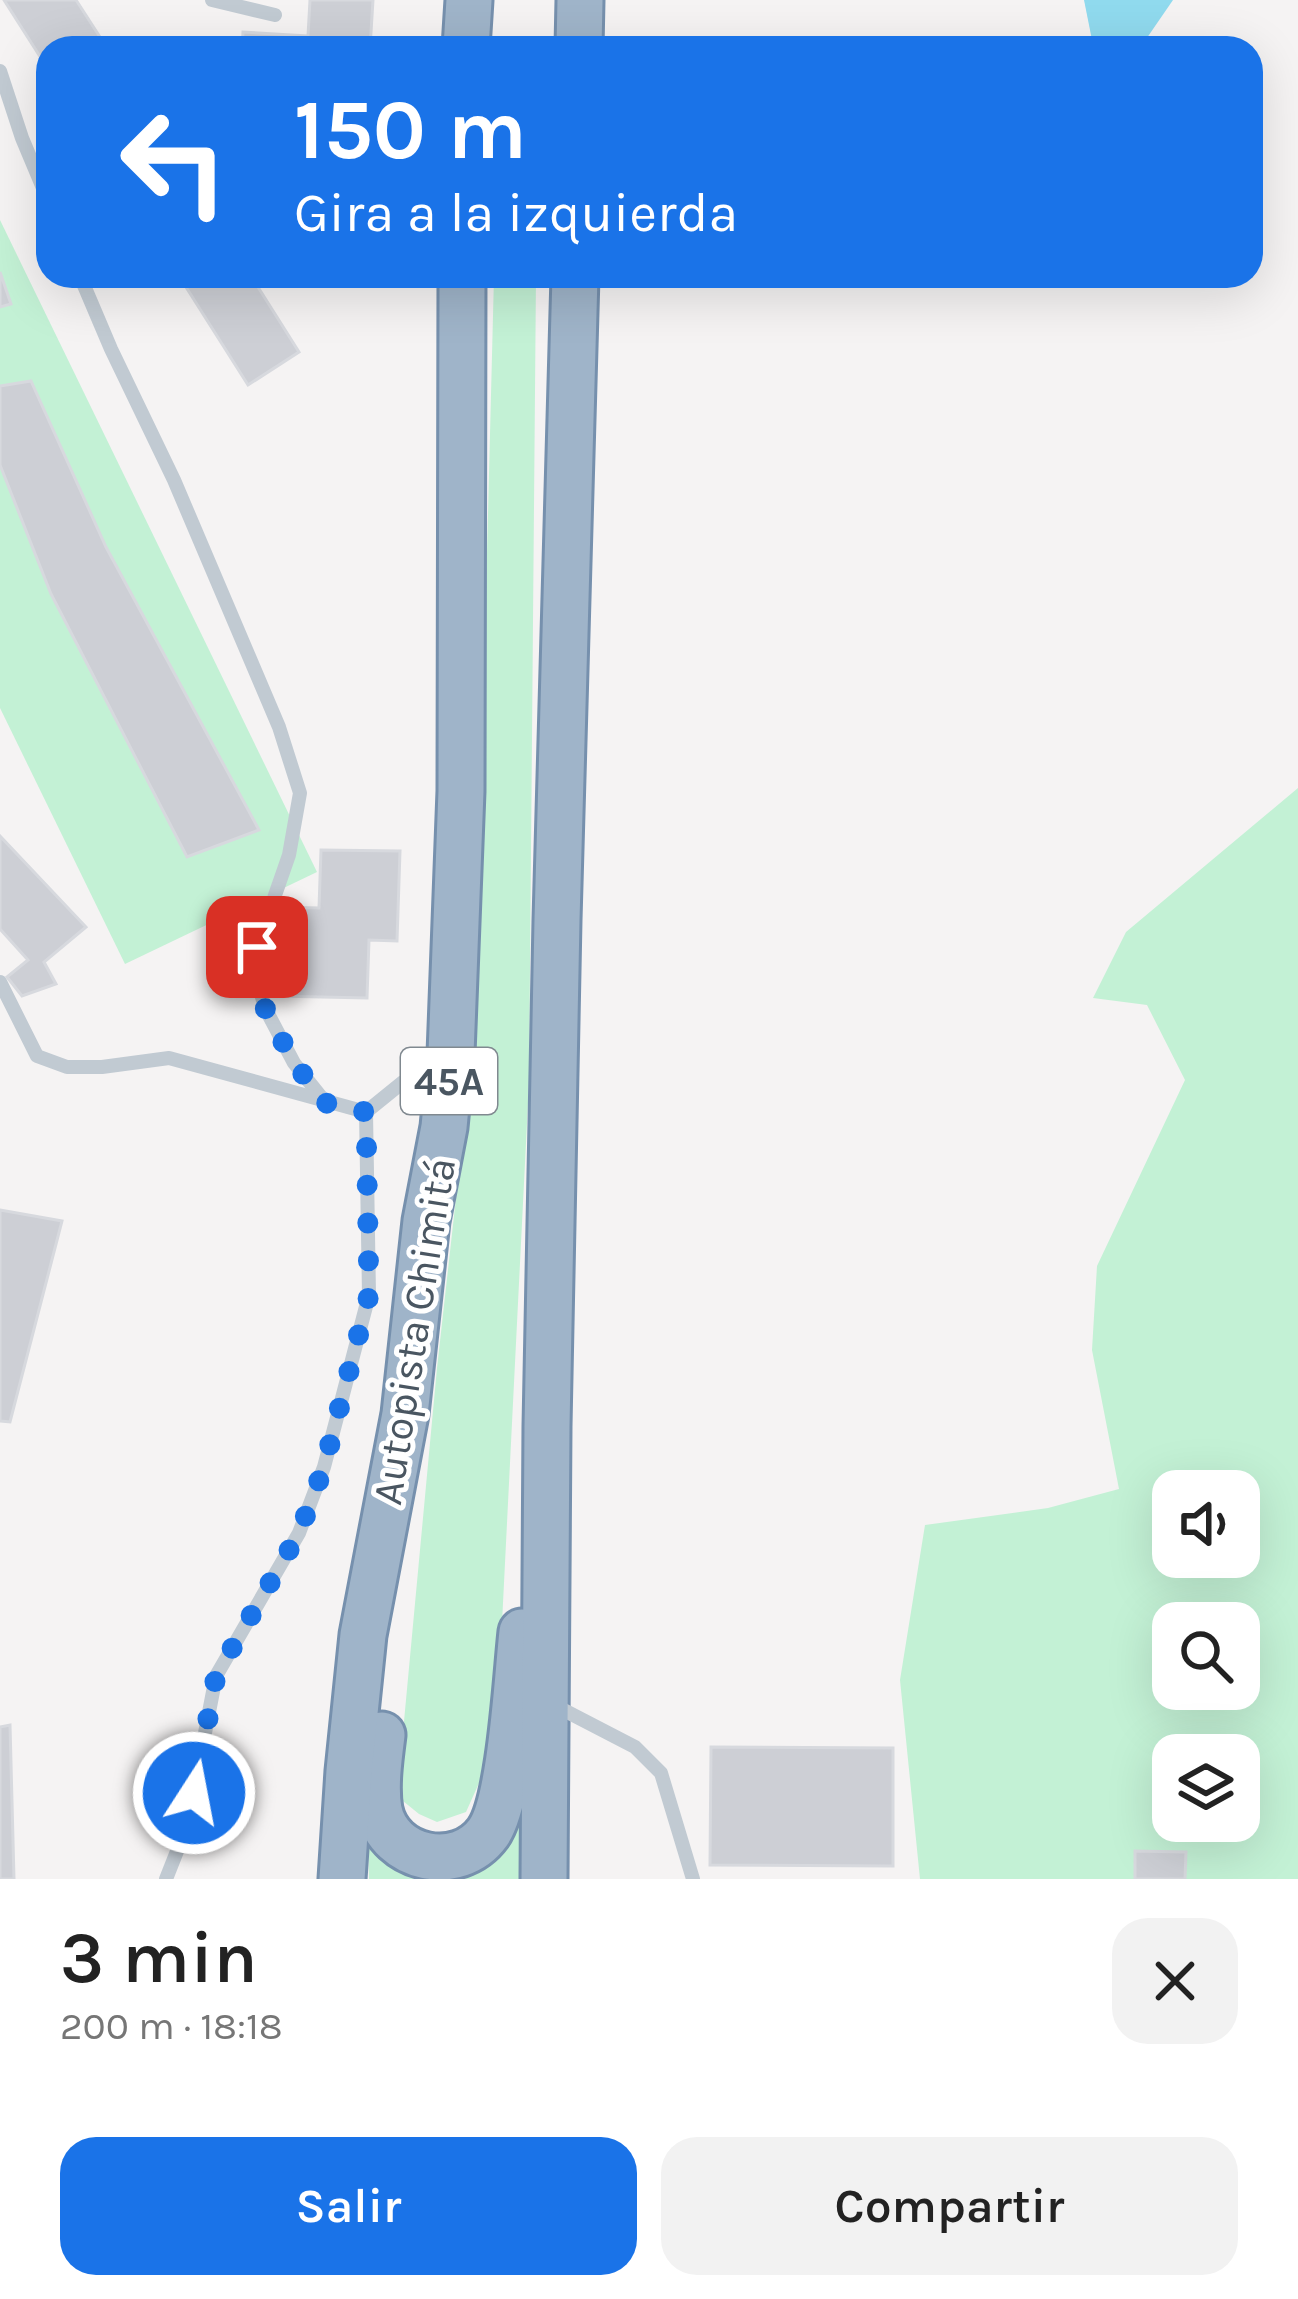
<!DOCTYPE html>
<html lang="es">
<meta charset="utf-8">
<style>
:root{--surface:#fff;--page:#f2f2f2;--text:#222;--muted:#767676;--accent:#1a73e8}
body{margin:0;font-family:Karla,sans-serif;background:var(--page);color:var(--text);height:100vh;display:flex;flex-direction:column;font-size:45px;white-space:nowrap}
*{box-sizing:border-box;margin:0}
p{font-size:39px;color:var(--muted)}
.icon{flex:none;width:66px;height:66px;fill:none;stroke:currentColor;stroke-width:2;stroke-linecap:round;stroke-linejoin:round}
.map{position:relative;height:1879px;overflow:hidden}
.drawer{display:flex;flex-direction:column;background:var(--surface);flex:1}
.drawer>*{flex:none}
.guide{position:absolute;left:36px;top:36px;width:1227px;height:252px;border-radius:36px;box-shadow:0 12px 48px #0002;background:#1a73e8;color:#fff;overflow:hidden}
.buttons{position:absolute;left:1152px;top:1470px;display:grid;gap:24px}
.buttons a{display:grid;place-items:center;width:108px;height:108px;border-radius:24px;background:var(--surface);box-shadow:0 12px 48px #0002;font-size:60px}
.pin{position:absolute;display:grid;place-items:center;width:102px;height:102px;color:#fff;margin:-51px;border-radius:24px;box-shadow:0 6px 18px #0006}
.me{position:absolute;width:132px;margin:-66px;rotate:11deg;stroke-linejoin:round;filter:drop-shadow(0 0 9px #0008)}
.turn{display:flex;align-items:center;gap:42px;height:252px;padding:0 60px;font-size:54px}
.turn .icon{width:156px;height:156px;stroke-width:2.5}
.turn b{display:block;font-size:84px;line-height:102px}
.round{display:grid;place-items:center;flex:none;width:126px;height:126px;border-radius:36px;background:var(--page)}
.overview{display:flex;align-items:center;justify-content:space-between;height:204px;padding:0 60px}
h1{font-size:72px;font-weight:600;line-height:90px}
.cta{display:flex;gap:24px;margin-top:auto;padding:24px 60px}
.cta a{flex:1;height:138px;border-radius:36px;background:var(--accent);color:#fff;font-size:48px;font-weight:600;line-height:138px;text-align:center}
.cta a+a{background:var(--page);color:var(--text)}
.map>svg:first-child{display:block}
.green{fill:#c3f1d5;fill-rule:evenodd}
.water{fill:#90daee}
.building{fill:#cdcfd5;stroke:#d7d9de;stroke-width:3}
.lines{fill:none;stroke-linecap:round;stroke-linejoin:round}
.trunk-casing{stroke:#7690ad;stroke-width:51}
.service{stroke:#c1cad2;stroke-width:14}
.trunk{stroke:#9fb4c9;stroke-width:45}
.route{stroke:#1a73e8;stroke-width:21;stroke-dasharray:0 37.8}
.labels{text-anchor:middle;stroke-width:10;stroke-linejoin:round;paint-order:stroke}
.shield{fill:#fff;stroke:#808990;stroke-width:3}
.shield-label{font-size:39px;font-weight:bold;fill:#4a5661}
.street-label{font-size:42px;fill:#4a5661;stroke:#fff}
</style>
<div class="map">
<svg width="1298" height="1879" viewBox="0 0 1298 1879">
<rect width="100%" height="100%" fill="#f5f3f3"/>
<g class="green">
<path d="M 0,220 L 317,872 L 125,964 L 0,708 Z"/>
<path d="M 494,276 L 536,276 L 529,1083 L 500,1663 L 484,1772 L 466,1812 L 437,1822 L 419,1814 L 403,1801 L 400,1764 L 437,1368 L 475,1028 Z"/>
<path d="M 1298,788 L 1298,1879 L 920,1879 L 900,1680 L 925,1525 L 1048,1508 L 1119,1489 L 1092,1350 L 1097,1266 L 1185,1080 L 1147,1005 L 1093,998 L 1126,932 ZM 1173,1491 L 1239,1491 L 1239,1557 L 1173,1557 ZM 1173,1623 L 1239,1623 L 1239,1689 L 1173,1689 ZM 1173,1755 L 1239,1755 L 1239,1821 L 1173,1821 Z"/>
<path d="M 366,1760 L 368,1789 L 467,1874 C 506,1857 509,1841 526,1804 L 524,1879 L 369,1879 Z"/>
</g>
<path class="water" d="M 1084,0 L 1173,0 L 1140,48 L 1092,40 Z"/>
<g class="building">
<path d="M 4,0 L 76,0 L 107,48 L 48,48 L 48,69 Z"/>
<path d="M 310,0 L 373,0 L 370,48 L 242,48 L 243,32 L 308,36 Z"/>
<path d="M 0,272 L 11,304 L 0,307 Z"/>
<path d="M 179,276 L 251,276 L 299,352 L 248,385 Z"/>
<path d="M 31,381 L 106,547 L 259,830 L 187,857 L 51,594 L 0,465 L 0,386 Z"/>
<path d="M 0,836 L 86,927 L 44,962 L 56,984 L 22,996 L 7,977 L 28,960 L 0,929 Z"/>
<path d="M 321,850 L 400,851 L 397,941 L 369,940 L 367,998 L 276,996 L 278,907 L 319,908 Z"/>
<path d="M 0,1210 L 62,1221 L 10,1422 L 0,1421 Z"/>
<path d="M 10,1725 L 14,1879 L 0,1879 L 0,1727 Z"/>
<path d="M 711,1747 L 893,1748 L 893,1866 L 710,1865 Z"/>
<path d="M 1135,1851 L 1186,1852 L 1185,1879 L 1135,1879 Z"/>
</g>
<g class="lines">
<g class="trunk-casing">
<g id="trunk">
<path d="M 466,48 L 469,0"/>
<path d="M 579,48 L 580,0"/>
<path d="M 382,1735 C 379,1758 375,1787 379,1810 C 389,1860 458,1874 488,1833 C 511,1801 517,1676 522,1632"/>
<path d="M 342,1879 L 349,1771 L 363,1635 L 405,1414 L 426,1221 L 444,1127 L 451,1054 L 461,791 L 462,276"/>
<path d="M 544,1879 L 547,1426 L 557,920 L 575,276"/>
</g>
</g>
<g class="service">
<path d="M 212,0 L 275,15"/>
<path d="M 0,71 L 22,138 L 48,200"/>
<path d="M 80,276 L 111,349 L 174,480 L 279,727 L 300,793 L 289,855 L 257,947 L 257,979 L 265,1008 L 294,1063 L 326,1103"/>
<path d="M 0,982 L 37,1056 L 67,1067 L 102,1067 L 169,1058 L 366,1112"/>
<path d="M 552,1704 L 635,1747 L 661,1773 L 693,1879"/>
<path d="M 166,1879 L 187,1826 L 216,1676 L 299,1533 L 324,1467 L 369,1295 L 366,1112 L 403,1082 L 438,1062"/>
</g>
<use href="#trunk" class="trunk"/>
</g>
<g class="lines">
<path class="route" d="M 194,1793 L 216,1676 L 299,1533 L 324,1467 L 369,1295 L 366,1112 L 326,1103 L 294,1063 L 265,1008 L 256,979 L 257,947"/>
</g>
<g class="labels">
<rect class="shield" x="401" y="1048" width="96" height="66" rx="9"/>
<g class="shield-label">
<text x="449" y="1095">45A</text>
</g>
<g class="street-label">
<text transform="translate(413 1331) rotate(-81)" y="15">Autopista Chimitá</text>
</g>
</g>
</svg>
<div class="buttons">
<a><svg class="icon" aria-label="sound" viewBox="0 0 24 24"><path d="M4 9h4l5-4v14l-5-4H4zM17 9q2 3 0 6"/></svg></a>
<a><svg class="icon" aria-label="search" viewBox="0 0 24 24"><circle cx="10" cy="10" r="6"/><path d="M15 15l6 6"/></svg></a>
<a><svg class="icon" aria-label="layers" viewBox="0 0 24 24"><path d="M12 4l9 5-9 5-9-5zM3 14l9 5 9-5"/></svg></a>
</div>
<div class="pin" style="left:257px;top:947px;background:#d93025"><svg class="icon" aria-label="arrive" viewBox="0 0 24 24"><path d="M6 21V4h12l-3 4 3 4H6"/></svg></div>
<svg class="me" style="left:194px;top:1793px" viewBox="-20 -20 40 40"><circle r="17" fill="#1a73e8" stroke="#fff" stroke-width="3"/><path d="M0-11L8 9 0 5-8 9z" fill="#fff"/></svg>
<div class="guide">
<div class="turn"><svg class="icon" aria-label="left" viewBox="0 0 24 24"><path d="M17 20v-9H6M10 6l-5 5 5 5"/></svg><div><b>150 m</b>Gira a la izquierda</div></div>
</div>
</div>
<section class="drawer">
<div class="overview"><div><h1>3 min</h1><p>200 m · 18:18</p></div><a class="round"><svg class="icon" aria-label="close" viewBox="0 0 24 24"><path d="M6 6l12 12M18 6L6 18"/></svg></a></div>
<div class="cta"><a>Salir</a><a>Compartir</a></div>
</section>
